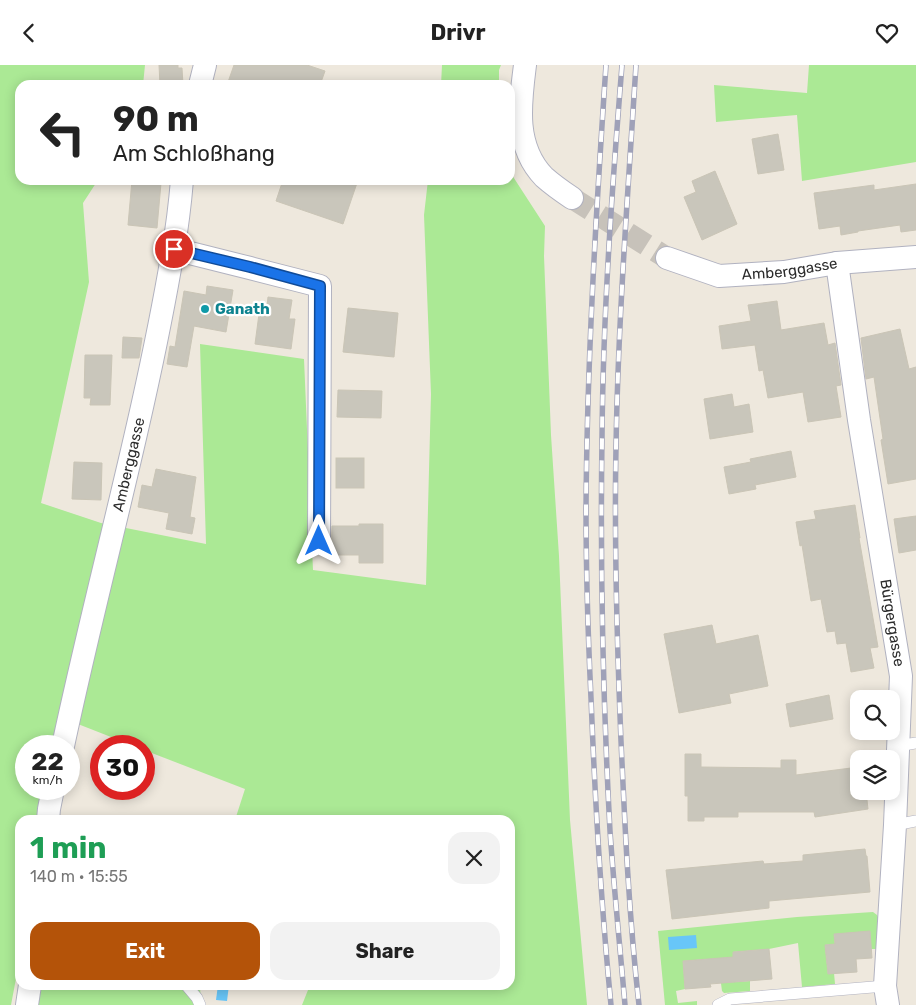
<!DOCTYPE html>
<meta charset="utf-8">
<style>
:root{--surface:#fff;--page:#f2f2f2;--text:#222;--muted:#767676;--accent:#b45309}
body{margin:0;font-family:Rubik,sans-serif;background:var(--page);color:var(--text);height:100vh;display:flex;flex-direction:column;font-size:19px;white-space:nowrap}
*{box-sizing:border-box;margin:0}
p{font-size:16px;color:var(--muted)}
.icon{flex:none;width:28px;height:28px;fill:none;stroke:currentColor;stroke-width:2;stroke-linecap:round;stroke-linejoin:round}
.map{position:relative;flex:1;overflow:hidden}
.side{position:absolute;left:15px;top:750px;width:500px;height:175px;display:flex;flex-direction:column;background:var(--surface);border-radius:15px;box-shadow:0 2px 12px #0003}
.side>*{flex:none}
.banner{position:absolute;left:15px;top:15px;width:500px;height:105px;border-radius:15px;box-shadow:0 2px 12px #0003;background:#fff;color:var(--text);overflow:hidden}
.buttons{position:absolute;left:850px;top:625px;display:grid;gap:10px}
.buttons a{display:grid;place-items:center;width:50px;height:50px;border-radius:10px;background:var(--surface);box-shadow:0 2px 12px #0003;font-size:25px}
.speed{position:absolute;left:15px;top:670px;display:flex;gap:10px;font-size:25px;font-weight:700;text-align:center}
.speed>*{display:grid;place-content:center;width:65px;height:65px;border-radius:50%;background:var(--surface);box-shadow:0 2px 12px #0003;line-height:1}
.speed small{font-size:12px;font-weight:400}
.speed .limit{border:8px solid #d22;background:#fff;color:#111}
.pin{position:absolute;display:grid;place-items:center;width:42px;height:42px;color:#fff;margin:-21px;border:2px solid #fff;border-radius:50%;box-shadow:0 1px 5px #0007}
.me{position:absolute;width:55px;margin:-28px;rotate:0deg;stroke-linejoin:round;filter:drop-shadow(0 0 4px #0008)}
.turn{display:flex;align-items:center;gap:18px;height:105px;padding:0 15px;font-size:22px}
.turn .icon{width:65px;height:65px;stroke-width:2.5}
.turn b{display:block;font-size:35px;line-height:42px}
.round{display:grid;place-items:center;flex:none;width:52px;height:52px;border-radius:15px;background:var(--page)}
.headline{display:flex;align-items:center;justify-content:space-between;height:85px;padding:0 15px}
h1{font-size:30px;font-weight:700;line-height:38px;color:#1e9e55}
.button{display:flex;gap:10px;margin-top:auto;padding:10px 15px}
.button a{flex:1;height:58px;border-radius:15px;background:var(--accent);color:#fff;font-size:20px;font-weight:700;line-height:58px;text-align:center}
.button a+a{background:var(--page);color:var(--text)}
header{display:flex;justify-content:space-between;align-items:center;height:65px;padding:0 15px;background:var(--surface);font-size:22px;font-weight:700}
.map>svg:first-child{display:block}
.green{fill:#abe995}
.water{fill:#68c6f8}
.building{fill:#c9c6bb;stroke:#cac5b6}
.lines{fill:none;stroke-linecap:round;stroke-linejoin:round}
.street-tunnel{stroke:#c7c2ba;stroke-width:22;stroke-dasharray:22 11;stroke-linecap:butt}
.lane-casing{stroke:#b1b2c0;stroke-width:12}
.street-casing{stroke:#b1b2c0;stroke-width:24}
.lane{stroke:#fff;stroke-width:11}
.street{stroke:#fff;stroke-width:22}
.rail-casing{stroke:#9fa1b8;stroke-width:5.5}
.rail{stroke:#fff;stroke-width:4;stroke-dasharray:11;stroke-linecap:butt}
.route-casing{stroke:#114b97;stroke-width:12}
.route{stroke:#1a73e8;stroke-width:9}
.culture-dot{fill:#0f9aa8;stroke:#fff;stroke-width:2}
.labels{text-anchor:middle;stroke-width:4.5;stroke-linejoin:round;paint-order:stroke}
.street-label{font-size:15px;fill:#2c2c2c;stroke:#fff}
.culture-label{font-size:15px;font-weight:bold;fill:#0d838f;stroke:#fff;text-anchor:start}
</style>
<header><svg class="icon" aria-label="back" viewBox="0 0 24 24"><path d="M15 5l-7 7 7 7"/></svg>Drivr<svg class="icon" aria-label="heart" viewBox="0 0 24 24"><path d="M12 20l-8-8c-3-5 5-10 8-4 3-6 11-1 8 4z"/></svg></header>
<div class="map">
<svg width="916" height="940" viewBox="0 0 916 940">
<rect width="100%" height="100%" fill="#eee8dd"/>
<g class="green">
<path d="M 0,0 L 145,0 L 143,20 L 20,20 L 20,115 L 98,115 L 83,138 L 89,217 L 41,438 L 101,458 L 206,479 L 200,279 L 304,294 L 313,505 L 426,520 L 431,329 L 424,150 L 428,115 L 510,115 L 510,107 L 545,161 L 544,191 L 551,370 L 559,491 L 570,755 L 587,940 L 302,940 L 310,920 L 510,920 L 510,755 L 235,755 L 245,724 L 144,685 L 144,681 L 134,681 L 60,652 L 53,681 L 26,681 L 26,724 L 44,724 L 40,755 L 20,755 L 20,899 L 18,903 L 11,940 L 0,940 Z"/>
<path d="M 442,0 L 501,0 L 499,5 L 499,20 L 441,20 Z"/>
<path d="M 809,0 L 916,0 L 916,97 L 802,116 L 797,50 L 716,57 L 714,20 L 807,28 Z"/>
<path d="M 873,847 L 877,850 L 879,854 L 876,884 L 871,884 L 834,869 L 835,879 L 825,880 L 828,909 L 834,908 L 835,919 L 802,922 L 798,878 L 769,884 L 733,887 L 736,917 L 750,916 L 750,926 L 724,928 L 722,926 L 720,911 L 708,894 L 683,896 L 685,924 L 676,926 L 678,938 L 697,936 L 697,940 L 665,940 L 658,866 L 797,852 Z"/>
<path d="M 34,920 L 200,920 L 201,940 L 34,940 Z"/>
</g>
<g class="water">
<path d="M 696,870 L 697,883 L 669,885 L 668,872 Z"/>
<path d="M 218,920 L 229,920 L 227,936 L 216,935 Z"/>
</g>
<g class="building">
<path d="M 159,0 L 178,0 L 178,3 L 182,3 L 183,20 L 160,20 Z"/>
<path d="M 234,0 L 307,0 L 325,6 L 320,20 L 227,20 Z"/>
<path d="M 778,69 L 784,105 L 758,109 L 752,74 Z"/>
<path d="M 715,106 L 737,159 L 702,175 L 684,132 L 696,127 L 692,116 Z"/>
<path d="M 132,115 L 161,118 L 157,163 L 128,160 Z"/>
<path d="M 283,115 L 358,115 L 343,159 L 276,136 Z"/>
<path d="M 916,119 L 916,165 L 901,167 L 900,160 L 858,166 L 858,167 L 841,170 L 840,161 L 819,164 L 814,128 L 874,120 L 874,125 Z"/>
<path d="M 207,221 L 233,225 L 226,267 L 194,261 L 187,302 L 167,299 L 170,281 L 175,282 L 184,226 L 206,230 Z"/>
<path d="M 268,232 L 292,235 L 289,254 L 295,254 L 291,284 L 255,279 L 259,249 L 266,250 Z"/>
<path d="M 777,236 L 781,265 L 824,258 L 828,280 L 835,278 L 841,320 L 836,321 L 841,352 L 808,357 L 803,327 L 768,333 L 763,305 L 759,306 L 755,280 L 722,284 L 719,261 L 751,256 L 748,240 Z"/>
<path d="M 348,243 L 398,248 L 394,292 L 343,287 Z"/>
<path d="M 900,264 L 909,304 L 916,302 L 916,414 L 888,419 L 881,375 L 883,374 L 874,312 L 866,314 L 861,273 Z"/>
<path d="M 123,272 L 142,273 L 139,293 L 122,293 Z"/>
<path d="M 85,290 L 112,290 L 110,340 L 90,340 L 91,333 L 84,333 Z"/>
<path d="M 338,325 L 382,326 L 381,353 L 337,352 Z"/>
<path d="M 732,329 L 734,342 L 749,339 L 753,367 L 710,374 L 704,334 Z"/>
<path d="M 791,386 L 796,412 L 755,420 L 756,424 L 729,429 L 724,402 L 751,397 L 750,394 Z"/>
<rect x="336" y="393" width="28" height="30"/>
<path d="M 74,397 L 102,398 L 101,435 L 72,434 Z"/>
<path d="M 156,404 L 196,412 L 190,452 L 195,453 L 192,469 L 166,464 L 169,448 L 138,442 L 142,420 L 152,422 Z"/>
<path d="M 855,440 L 860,473 L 859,473 L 878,582 L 870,583 L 874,603 L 851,607 L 846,578 L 837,579 L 835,566 L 827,567 L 821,534 L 811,536 L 802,480 L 800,481 L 796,457 L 816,454 L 814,446 Z"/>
<path d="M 916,451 L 916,485 L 899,488 L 894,454 Z"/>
<path d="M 359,459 L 383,459 L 383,498 L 359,498 L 359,490 L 331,490 L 332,461 L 359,461 Z"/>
<path d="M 712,560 L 716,579 L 758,570 L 768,621 L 729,629 L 731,638 L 679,648 L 664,569 Z"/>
<path d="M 829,630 L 833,654 L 790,662 L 786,639 Z"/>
<path d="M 685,689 L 701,689 L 701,702 L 781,703 L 781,695 L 796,695 L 796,710 L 859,702 L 859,726 L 866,726 L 868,744 L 815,752 L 814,747 L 738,747 L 738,752 L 704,752 L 704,756 L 688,756 L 688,731 L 685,731 Z"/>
<path d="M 865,784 L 866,791 L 867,791 L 870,827 L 769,836 L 769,843 L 672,854 L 666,805 L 763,796 L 764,799 L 803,796 L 803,790 Z"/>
<path d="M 870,866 L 872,893 L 856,894 L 857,907 L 828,909 L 825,880 L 835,879 L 834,869 Z"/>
<path d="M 769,884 L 772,914 L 710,919 L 711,922 L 685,924 L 683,896 L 733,892 L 733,887 Z"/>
</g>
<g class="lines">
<path class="street-tunnel" d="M 572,133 L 667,193"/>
<g class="lane-casing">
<g id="lane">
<path d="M 898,681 L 916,678"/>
<path d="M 895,760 L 916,756"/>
<path d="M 186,920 L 197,933 L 200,940"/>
<path d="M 718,940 L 730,934 L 885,921"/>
</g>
</g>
<g class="street-casing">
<g id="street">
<path d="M 525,0 C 520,39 514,81 544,112 C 553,120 563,127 572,133"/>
<path d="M 200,20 L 205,0"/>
<path d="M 174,184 L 250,203 L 320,221 L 319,476"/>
<path id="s1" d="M 667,193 L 719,211 L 784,207 L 837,198 L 916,192"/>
<path id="s2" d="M 837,198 L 859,355 L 901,611 L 895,760 L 885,921 L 888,940"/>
<path id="s3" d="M 63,681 C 98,516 145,353 173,186 C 177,163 180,139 182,115"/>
<path d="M 48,755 L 49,744 L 53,724"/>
<path d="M 27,940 L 30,920"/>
</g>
</g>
<use href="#lane" class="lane"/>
<use href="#street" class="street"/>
<g class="rail-casing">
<g id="rail">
<path d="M 606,0 C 596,148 587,296 586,444 C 586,507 588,570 591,633 C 595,736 601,838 611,940"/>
<path d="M 622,0 C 612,124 603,249 602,373 C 600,504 603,635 610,766 C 614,824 620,882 625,940"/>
<path d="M 636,0 C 628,127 618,255 616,383 C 614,480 617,578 621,676 C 625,764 629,852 639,940"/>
</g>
</g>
<use href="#rail" class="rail"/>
</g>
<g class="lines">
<g class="route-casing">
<path id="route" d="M 174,184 L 250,202 L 320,221 L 319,476"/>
</g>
<use href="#route" class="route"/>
</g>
<circle class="culture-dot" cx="205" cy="244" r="5"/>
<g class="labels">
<g class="street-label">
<text dy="5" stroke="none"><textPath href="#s1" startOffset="126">Amberggasse</textPath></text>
<text dy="5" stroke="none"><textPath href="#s3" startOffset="289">Amberggasse</textPath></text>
<text dy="5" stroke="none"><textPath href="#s2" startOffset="364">Bürgergasse</textPath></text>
</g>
<g class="culture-label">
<text x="215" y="249">Ganath</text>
</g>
</g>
</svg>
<div class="buttons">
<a><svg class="icon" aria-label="search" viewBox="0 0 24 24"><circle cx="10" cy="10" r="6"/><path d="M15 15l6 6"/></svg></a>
<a><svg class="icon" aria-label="layers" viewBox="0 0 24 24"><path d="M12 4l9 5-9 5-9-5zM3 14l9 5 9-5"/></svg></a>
</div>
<div class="speed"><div>22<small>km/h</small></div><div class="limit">30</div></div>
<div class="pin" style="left:174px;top:184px;background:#d93025"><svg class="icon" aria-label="arrive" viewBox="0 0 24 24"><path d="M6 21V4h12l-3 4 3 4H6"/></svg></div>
<svg class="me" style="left:319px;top:476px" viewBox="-20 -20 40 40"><path d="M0-17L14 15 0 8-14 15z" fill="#1a73e8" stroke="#fff" stroke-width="4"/></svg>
<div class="banner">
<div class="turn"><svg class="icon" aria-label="left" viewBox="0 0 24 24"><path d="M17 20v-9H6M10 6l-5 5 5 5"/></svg><div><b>90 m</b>Am Schloßhang</div></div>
</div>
<section class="side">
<div class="headline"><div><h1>1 min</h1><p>140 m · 15:55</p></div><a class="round"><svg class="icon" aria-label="close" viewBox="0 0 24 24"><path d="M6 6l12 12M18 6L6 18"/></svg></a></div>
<div class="button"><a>Exit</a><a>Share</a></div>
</section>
</div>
